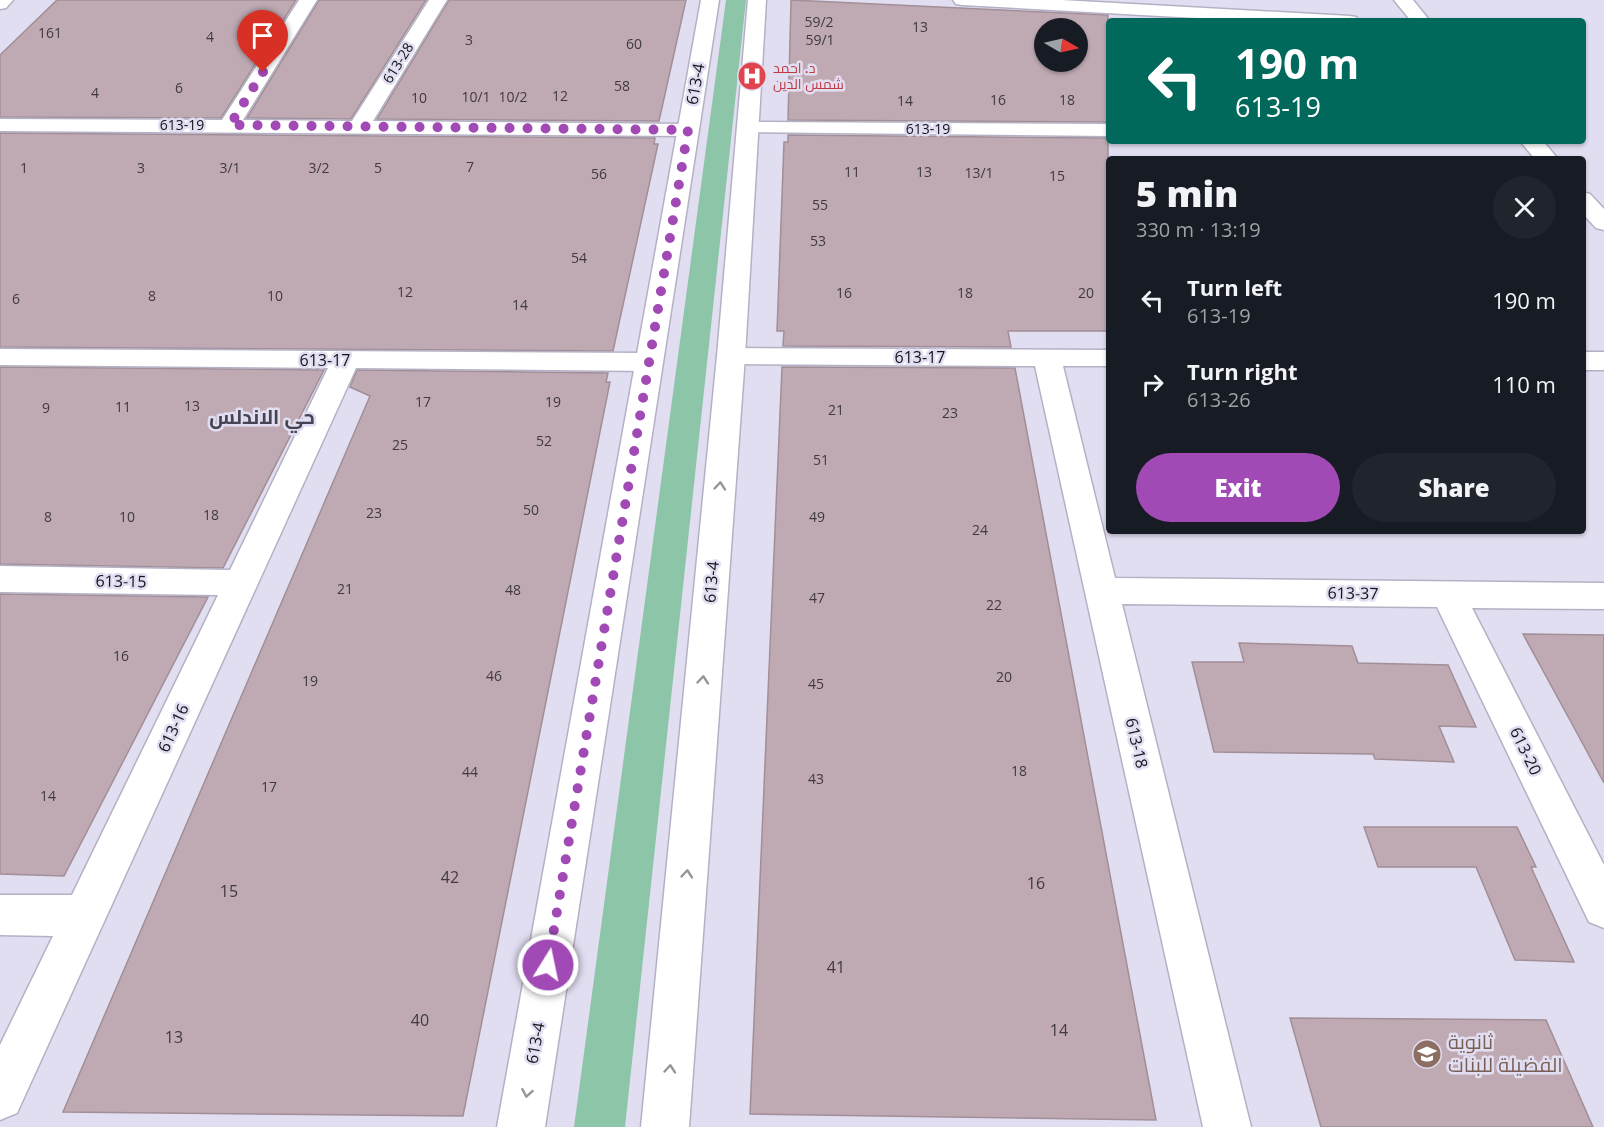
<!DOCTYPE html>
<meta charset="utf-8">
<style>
:root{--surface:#171b24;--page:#20242c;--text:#f1f3f6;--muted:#9ea1a6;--accent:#a149b5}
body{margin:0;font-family:"Open Sans",Cairo,sans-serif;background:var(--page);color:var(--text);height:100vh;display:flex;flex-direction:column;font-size:22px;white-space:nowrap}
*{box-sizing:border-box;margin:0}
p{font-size:20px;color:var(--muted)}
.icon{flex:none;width:33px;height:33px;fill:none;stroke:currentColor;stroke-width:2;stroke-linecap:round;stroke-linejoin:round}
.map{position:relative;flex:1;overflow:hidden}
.drawer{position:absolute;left:1106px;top:156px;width:480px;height:378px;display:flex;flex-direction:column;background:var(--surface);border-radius:6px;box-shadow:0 2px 4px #0004}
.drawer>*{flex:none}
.hud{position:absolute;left:1106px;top:18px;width:480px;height:126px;border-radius:6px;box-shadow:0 2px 4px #0004;background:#00695c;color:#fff;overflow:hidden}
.needle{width:39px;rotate:99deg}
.tools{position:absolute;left:1034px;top:18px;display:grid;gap:12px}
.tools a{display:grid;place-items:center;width:54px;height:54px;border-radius:50%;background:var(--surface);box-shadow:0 2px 4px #0004;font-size:30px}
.pin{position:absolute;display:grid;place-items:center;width:51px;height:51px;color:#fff;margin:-62px -26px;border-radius:50% 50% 50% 0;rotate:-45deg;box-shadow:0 0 6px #0007}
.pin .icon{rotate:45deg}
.me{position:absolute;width:66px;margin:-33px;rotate:10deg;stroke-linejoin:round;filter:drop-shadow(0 0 4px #0008)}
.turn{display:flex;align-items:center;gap:21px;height:126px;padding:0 30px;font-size:27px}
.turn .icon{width:78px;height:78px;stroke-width:2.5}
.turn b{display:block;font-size:42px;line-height:51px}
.round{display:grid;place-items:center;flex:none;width:63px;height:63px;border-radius:32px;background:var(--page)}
.headline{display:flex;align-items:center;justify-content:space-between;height:102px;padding:0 30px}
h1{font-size:36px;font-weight:800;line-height:45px}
.primary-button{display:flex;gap:12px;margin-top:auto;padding:12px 30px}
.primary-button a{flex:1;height:69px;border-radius:36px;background:var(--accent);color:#fff;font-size:24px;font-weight:800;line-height:69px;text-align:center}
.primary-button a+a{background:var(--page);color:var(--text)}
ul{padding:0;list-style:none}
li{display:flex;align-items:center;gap:18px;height:84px;padding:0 30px}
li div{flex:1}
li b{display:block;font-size:22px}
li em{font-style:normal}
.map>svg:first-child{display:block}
.green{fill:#8dc5a8}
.building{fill:#bfaab4;stroke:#a18e97;stroke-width:1.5;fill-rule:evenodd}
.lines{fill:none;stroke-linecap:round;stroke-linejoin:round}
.minor-casing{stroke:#b5b1c4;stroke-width:3}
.tertiary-casing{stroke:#b5b1c4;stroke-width:3}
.minor{fill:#fff;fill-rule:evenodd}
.tertiary{fill:#fff;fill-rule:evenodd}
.oneway{stroke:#969598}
.route{stroke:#a149b5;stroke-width:10;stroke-dasharray:0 18}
.labels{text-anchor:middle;stroke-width:5;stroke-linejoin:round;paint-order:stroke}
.number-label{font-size:14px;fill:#403940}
.far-street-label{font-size:14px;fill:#15131a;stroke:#e2def2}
.far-health-label{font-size:14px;fill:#be3a42;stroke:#e2def2;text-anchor:start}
.street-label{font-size:16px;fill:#15131a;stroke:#e2def2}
.near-number-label{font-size:16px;fill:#403940}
.quarter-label{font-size:20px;font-weight:bold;fill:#464353;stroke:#e2def2}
.near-education-label{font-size:20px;fill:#785e54;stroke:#e2def2;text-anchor:start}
</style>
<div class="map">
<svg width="1604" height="1127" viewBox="0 0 1604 1127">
<rect width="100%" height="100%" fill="#e2def2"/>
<path class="green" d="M 726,0 L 746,0 L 625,1127 L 574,1127 Z"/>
<g class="building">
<path d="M 57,0 L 296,0 L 221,118 L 0,117 L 0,55 Z"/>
<path d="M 319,0 L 426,0 L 351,119 L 247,118 Z"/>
<path d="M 449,0 L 686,0 L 659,121 L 377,119 Z"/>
<path d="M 791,0 L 1108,15 L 1108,122 L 788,120 ZM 1044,28 L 1077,28 L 1077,62 L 1044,62 Z"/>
<path d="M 0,133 L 655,138 L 654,144 L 658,144 L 613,351 L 0,347 Z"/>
<path d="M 788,135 L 1108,138 L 1108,331 L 1008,331 L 1011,347 L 783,346 L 784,331 L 777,331 L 784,142 L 788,142 Z"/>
<path d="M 0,367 L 324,370 L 223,568 L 0,564 Z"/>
<path d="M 782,367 L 1015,368 L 1156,1120 L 750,1114 Z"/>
<path d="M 357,370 L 608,373 L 606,382 L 610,382 L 463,1116 L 63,1112 L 370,396 L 350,387 Z"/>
<path d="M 0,594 L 208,597 L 64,876 L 0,874 Z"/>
<path d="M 1523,634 L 1604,635 L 1604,783 L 1571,722 Z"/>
<path d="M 1239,643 L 1352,646 L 1358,663 L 1448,665 L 1476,727 L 1439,726 L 1454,762 L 1375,759 L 1373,754 L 1214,752 L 1192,662 L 1244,662 Z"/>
<path d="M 1364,827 L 1517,827 L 1536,867 L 1531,867 L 1574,962 L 1515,960 L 1476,867 L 1378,867 Z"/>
<path d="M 1290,1018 L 1546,1020 L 1593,1127 L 1321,1127 Z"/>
</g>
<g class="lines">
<g class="minor-casing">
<g id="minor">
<path d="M 299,0 L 317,0 L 243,120 L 352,121 L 429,0 L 447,0 L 373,121 L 688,124 L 695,126 L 699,130 L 695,134 L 688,136 L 0,131 L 0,119 L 222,120 Z"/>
<path d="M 953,0 L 1061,0 L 1350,16 L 1356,17 L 1359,21 L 1250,21 L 962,5 L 956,4 Z"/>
<path d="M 1394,0 L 1413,0 L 1430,21 L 1411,21 Z"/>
<path d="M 748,122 L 1108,124 L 1108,136 L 741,132 L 737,128 L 741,124 Z"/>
<path d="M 1520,141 L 1543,141 L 1558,159 L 1535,159 Z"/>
<path d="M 1582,192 L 1590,194 L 1604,209 L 1604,230 L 1596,228 L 1582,213 Z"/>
<path d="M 731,348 L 1108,350 L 1108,366 L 1063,366 L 1115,578 L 1604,583 L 1604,609 L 1472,608 L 1604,865 L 1604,928 L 1589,922 L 1437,607 L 1122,604 L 1251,1127 L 1203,1127 L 1035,366 L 731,364 L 721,362 L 717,356 L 721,350 Z"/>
<path d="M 0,349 L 649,353 L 659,356 L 663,362 L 659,368 L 649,371 L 356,368 L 17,1113 L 0,1120 L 0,1045 L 53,936 L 0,935 L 0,895 L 72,895 L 218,595 L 0,592 L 0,566 L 230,570 L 328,368 L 0,365 Z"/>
<rect x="1582" y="352" width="22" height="18"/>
</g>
</g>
<g class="tertiary-casing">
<g id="tertiary">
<path d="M 0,0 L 13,0 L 6,8 L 0,9 Z"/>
<path d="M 701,0 L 719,0 L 545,1127 L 497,1127 Z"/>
<path d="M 748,0 L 766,0 L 745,356 L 689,1127 L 641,1127 L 717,356 Z"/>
</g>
</g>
<use href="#minor" class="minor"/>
<use href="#tertiary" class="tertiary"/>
</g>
<defs><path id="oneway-chevron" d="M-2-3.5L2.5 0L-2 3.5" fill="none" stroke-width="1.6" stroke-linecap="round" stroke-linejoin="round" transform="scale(1.5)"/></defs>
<g class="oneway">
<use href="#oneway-chevron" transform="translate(720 486) rotate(-85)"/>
<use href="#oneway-chevron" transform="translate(703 680) rotate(-85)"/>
<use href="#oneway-chevron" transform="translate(687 874) rotate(-85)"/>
<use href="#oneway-chevron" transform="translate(670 1069) rotate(-85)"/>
<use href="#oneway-chevron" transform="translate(527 1093) rotate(100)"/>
</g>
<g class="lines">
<path class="route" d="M 263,72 L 230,125 L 688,130 L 548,965"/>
</g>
<defs>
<g id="hospital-disc" transform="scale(1.5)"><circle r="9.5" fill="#e0444e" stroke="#e2def2"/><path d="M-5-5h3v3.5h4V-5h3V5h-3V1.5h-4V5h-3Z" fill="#fff"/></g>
<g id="school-disc" transform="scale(1.5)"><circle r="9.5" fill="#8d6e63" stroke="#e2def2"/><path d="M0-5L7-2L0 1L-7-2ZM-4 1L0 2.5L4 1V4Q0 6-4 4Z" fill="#fff"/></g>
</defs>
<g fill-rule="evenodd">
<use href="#hospital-disc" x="752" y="76"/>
<use href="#school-disc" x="1427" y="1054"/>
</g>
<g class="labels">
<g class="number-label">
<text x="819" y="27">59/2</text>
<text x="920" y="32">13</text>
<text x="50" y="38">161</text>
<text x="210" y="42">4</text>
<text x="469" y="45">3</text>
<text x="820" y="45">59/1</text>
<text x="634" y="49">60</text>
<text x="622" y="91">58</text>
<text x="179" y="93">6</text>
<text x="95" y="98">4</text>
<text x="560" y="101">12</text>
<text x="476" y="102">10/1</text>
<text x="513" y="102">10/2</text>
<text x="419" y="103">10</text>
<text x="998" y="105">16</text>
<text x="1067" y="105">18</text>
<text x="905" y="106">14</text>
<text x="470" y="172">7</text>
<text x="24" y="173">1</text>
<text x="141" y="173">3</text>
<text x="230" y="173">3/1</text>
<text x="319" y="173">3/2</text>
<text x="378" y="173">5</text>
<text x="852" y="177">11</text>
<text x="924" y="177">13</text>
<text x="979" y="178">13/1</text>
<text x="599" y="179">56</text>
<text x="1057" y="181">15</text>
<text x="820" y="210">55</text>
<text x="818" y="246">53</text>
<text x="579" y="263">54</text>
<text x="405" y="297">12</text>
<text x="844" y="298">16</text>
<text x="965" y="298">18</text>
<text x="1086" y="298">20</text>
<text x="152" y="301">8</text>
<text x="275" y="301">10</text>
<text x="16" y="304">6</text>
<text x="520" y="310">14</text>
<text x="423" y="407">17</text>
<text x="553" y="407">19</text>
<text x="192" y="411">13</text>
<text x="123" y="412">11</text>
<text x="46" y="413">9</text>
<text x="836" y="415">21</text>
<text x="950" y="418">23</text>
<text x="544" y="446">52</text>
<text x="400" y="450">25</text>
<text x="821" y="465">51</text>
<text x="531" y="515">50</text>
<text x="374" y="518">23</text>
<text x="211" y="520">18</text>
<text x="48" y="522">8</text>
<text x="127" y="522">10</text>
<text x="817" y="522">49</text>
<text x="980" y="535">24</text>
<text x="345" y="594">21</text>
<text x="513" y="595">48</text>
<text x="817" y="603">47</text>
<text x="994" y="610">22</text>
<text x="121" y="661">16</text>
<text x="494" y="681">46</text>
<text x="1004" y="682">20</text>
<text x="310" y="686">19</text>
<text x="816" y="689">45</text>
<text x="1019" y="776">18</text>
<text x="470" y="777">44</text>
<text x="816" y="784">43</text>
<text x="269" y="792">17</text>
<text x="48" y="801">14</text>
</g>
<g class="far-street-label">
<text transform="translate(398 63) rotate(-58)" y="5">613-28</text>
<text x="182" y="130">613-19</text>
<text x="928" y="134">613-19</text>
</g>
<g class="far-health-label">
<text x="773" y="73">د. احمد<tspan x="773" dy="16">شمس الدين</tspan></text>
</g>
<g class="street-label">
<text transform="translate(695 84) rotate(-80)" y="6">613-4</text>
<text x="920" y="363">613-17</text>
<text x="325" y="366">613-17</text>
<text transform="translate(121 581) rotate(1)" y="6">613-15</text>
<text transform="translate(711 582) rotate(-85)" y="6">613-4</text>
<text transform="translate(1353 593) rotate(1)" y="6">613-37</text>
<text transform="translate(173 728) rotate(-65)" y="6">613-16</text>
<text transform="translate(1137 743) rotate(77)" y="6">613-18</text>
<text transform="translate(1526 751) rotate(64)" y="6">613-20</text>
<text transform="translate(535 1043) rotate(-80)" y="6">613-4</text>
</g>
<g class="near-number-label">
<text x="450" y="883">42</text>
<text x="1036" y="889">16</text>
<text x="229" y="897">15</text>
<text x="836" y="973">41</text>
<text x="420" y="1026">40</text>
<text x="1059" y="1036">14</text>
<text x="174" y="1043">13</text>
</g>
<g class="quarter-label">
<text x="262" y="424">حي الاندلس</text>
</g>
<g class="near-education-label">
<text x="1448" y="1049">ثانوية<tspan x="1448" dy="23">الفضيلة للبنات</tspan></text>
</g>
</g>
</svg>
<div class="tools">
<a><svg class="needle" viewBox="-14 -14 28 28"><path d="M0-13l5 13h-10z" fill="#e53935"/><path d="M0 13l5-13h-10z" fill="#9ea1a6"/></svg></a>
</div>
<div class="pin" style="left:263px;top:72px;background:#d93025"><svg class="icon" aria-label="arrive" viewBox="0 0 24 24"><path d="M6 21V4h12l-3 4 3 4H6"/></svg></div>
<svg class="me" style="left:548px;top:965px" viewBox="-20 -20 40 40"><circle r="17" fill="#a149b5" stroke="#fff" stroke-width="3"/><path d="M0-11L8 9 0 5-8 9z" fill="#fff"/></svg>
<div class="hud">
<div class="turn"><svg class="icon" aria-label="left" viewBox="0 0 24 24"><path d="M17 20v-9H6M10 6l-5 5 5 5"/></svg><div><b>190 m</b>613-19</div></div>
</div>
<section class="drawer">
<div class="headline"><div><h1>5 min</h1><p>330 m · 13:19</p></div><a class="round"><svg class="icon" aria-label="close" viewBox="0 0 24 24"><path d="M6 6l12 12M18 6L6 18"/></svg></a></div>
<ul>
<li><svg class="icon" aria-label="left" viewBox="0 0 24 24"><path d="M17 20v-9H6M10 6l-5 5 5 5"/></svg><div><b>Turn left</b><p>613-19</p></div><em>190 m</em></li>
<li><svg class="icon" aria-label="right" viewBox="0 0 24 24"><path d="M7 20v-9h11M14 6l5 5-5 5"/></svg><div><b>Turn right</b><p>613-26</p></div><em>110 m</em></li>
</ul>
<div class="primary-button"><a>Exit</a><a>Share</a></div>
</section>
</div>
